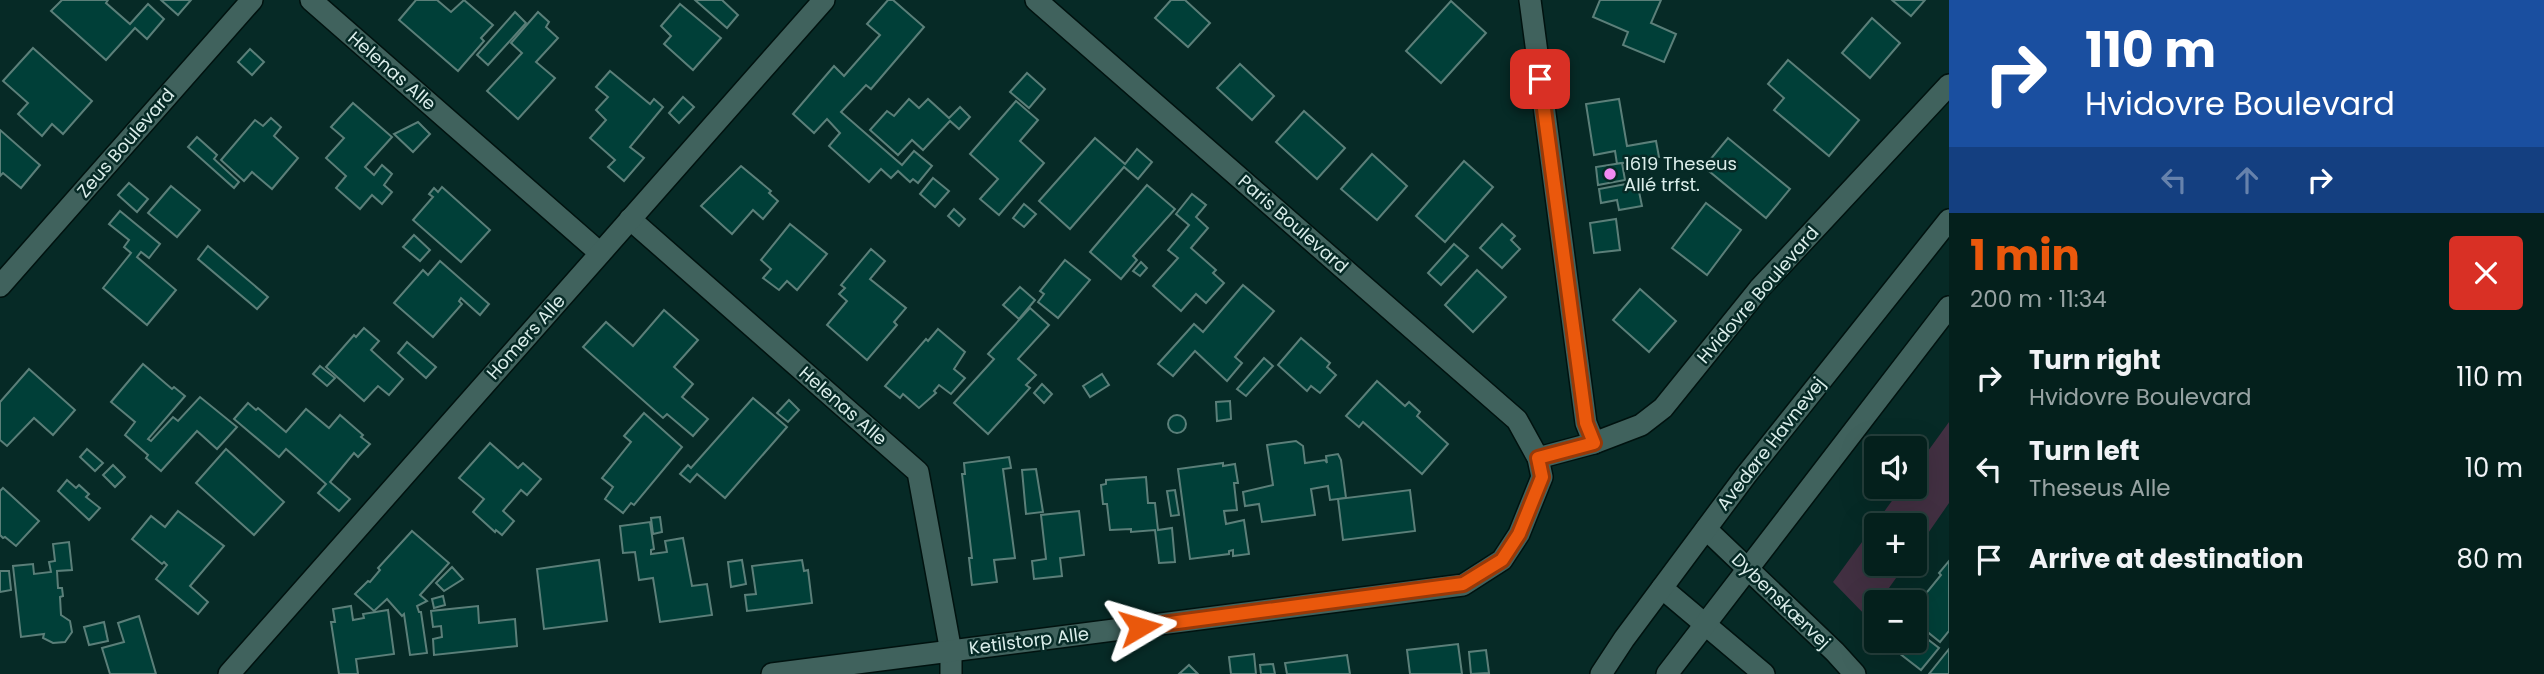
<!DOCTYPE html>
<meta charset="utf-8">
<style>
:root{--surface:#04201c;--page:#122d29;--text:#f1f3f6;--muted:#97a3a3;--line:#253e3b;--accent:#ea580c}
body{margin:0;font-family:Poppins,sans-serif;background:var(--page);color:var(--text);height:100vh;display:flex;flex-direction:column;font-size:26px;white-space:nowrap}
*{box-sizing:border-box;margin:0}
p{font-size:23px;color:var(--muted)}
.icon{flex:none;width:38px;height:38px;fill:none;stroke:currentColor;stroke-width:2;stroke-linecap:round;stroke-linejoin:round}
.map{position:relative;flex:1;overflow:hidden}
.panel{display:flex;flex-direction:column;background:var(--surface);width:595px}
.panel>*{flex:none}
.banner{background:#1a4fa0;color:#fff;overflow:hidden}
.tools{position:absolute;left:1864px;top:436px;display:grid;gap:14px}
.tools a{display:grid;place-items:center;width:63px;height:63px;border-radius:7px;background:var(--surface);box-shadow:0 7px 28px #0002,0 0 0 2px var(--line);font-size:35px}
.pin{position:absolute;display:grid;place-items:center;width:60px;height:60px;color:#fff;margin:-30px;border-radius:14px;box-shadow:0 4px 10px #0006}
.me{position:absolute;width:77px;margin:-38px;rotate:83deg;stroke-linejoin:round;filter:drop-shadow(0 0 5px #0008)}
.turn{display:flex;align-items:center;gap:24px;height:147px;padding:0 21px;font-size:32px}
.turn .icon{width:91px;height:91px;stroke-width:2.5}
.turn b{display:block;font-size:49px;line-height:60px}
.lanes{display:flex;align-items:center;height:66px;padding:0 21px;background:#0003;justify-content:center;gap:35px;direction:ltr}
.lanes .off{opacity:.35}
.round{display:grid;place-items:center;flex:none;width:74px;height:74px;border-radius:7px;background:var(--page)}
.headline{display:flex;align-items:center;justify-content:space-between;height:119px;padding:0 21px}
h1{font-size:42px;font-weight:700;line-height:52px;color:var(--accent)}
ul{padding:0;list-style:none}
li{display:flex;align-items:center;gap:21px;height:91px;padding:0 21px}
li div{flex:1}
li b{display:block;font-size:26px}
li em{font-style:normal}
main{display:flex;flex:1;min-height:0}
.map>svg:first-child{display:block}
.green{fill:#423042}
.building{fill:#003f38;stroke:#5b7f79;stroke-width:2}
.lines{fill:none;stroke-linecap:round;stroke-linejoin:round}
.minor-casing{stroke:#00120f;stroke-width:24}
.minor{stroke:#40625d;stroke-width:21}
.route-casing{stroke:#983908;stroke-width:18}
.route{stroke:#ea580c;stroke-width:12}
.poi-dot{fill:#f28af2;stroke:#062a26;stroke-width:2.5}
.labels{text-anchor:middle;stroke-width:5;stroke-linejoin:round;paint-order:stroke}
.street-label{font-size:18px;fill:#daedea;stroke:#062a26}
.poi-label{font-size:18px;fill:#daedea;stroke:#062a26;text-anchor:start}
</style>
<main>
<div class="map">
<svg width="1949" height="674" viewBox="0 0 1949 674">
<rect width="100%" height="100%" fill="#062a26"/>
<path class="green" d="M 1949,422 L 1949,503 L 1915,552 L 1914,525 L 1876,525 L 1876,564 L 1906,564 L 1879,602 L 1876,602 L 1876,607 L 1868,618 L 1833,582 L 1902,487 L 1914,486 L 1915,469 Z"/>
<g class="building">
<path d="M 62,0 L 108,0 L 106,3 L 130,24 L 148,4 L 164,19 L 147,39 L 135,28 L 106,60 L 51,11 Z"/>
<path d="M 161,0 L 191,0 L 178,15 Z"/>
<path d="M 416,0 L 437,0 L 451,12 L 464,0 L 493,25 L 481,38 L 484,41 L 458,71 L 399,20 Z"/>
<path d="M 695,0 L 722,0 L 738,15 L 727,28 Z"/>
<path d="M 888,0 L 893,0 L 924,27 L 871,89 L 866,85 L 841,112 L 902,165 L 914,151 L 932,166 L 918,183 L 913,179 L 910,182 L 898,171 L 891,178 L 881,169 L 869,182 L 829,146 L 840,133 L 827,119 L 814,133 L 793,114 L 834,66 L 844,76 L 880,35 L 867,24 Z"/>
<path d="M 1171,0 L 1185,0 L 1210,23 L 1188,47 L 1155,18 Z"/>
<path d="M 1600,0 L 1661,0 L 1651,23 L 1676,34 L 1664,62 L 1623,45 L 1628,32 L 1593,17 Z"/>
<path d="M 1892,0 L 1925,0 L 1911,16 Z"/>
<path d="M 1451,1 L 1486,33 L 1441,83 L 1406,51 Z"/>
<path d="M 680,4 L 721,38 L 693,70 L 664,44 L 671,36 L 661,26 Z"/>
<path d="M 515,12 L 526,23 L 488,65 L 477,55 Z"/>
<path d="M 538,12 L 549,22 L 546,27 L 558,38 L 536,62 L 555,78 L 518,119 L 487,91 L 522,53 L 511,43 Z"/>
<path d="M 1872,18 L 1900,43 L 1870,78 L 1842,53 Z"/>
<path d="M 33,48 L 92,101 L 63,134 L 52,124 L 42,136 L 18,114 L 28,103 L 3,81 Z"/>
<path d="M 250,49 L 264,62 L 252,75 L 238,62 Z"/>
<path d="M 1788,60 L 1859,120 L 1829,156 L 1774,110 L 1784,98 L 1768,84 Z"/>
<path d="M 1240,64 L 1274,96 L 1252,120 L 1217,88 Z"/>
<path d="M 610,71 L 650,104 L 654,99 L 663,107 L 630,147 L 644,158 L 624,181 L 608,167 L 615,160 L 590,138 L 606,120 L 596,110 L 608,97 L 596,87 Z"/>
<path d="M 1027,73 L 1045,89 L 1029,108 L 1010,92 Z"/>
<path d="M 683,97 L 694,107 L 679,123 L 669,113 Z"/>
<path d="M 909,99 L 919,108 L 928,99 L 949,118 L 960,107 L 970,117 L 959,129 L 950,121 L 923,150 L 912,140 L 898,155 L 870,130 L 887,111 L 894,116 Z"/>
<path d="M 1619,99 L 1627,146 L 1656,141 L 1659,157 L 1617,164 L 1615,151 L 1594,155 L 1586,104 Z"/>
<path d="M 1016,101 L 1038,120 L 1020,141 L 1044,163 L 999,215 L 980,199 L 998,179 L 970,154 Z"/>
<path d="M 353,103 L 392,137 L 365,167 L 374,175 L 382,165 L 392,174 L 384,185 L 392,192 L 382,204 L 372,195 L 360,209 L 336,188 L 346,176 L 326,158 L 344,138 L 331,127 Z"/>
<path d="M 1304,111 L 1345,148 L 1317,179 L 1276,142 Z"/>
<path d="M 271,118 L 281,127 L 274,136 L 298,158 L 272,189 L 252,172 L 244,181 L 221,160 L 255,120 L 263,126 Z"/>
<path d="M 418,122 L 430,134 L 413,152 L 394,134 Z"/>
<path d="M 0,130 L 40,165 L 21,188 L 3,173 L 0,176 Z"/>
<path d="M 197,137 L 217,155 L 214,159 L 239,182 L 234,188 L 188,147 Z"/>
<path d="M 1095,138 L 1125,164 L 1137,149 L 1152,162 L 1138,179 L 1124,167 L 1070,229 L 1039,201 Z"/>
<path d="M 1728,138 L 1790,189 L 1766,218 L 1704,167 Z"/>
<path d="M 1372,154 L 1407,186 L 1377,220 L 1341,189 Z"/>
<path d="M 1464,161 L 1493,187 L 1445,242 L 1416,216 Z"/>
<path d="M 1622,163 L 1625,180 L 1598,185 L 1596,167 Z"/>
<path d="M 741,166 L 771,191 L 769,193 L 778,201 L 763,219 L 753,210 L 732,234 L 701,206 Z"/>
<path d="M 933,178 L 949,191 L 935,207 L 920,194 Z"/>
<path d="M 1637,182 L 1642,206 L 1619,210 L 1617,200 L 1601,203 L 1599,189 Z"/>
<path d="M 129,183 L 148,199 L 137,212 L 118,195 Z"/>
<path d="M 1147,185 L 1175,209 L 1133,256 L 1137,260 L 1121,279 L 1090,252 Z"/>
<path d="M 171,186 L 200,210 L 177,237 L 148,213 Z"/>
<path d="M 442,187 L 490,230 L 461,262 L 413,220 L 433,197 L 429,194 L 434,188 L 438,192 Z"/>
<path d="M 1192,194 L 1206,205 L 1196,217 L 1208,228 L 1191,248 L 1216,270 L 1213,273 L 1224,283 L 1206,303 L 1196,294 L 1181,311 L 1153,286 L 1178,258 L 1168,250 L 1189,225 L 1176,214 Z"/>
<path d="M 1706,203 L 1741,230 L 1707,275 L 1672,248 Z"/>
<path d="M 1024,204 L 1036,214 L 1024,227 L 1013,218 Z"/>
<path d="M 954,209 L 965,219 L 959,226 L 948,216 Z"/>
<path d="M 120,211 L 160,244 L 149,258 L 141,252 L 137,257 L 176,290 L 147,325 L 103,288 L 131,253 L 124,247 L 129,240 L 109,224 Z"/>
<path d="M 1616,219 L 1620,250 L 1594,253 L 1590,223 Z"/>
<path d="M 790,224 L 827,254 L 797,290 L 787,281 L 779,290 L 763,278 L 771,269 L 761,260 Z"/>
<path d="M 1502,224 L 1515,236 L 1511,240 L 1520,249 L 1502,268 L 1480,248 Z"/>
<path d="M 414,235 L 430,250 L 420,261 L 403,247 Z"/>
<path d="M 1454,244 L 1468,256 L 1441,285 L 1428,273 Z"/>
<path d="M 208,246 L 268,297 L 257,309 L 198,259 Z"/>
<path d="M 871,249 L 885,261 L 870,279 L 906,308 L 894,322 L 897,325 L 867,360 L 827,325 L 847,301 L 839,294 L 845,288 L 841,285 Z"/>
<path d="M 1065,260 L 1090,280 L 1058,318 L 1038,302 L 1044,294 L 1040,291 Z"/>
<path d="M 440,261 L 489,304 L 480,315 L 461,298 L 459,301 L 462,304 L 433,337 L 394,303 L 423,270 L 428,275 Z"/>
<path d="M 1141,262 L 1147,268 L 1140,276 L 1133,271 Z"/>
<path d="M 1477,270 L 1506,297 L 1473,332 L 1445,305 Z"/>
<path d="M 1243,285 L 1274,311 L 1235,357 L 1242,363 L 1227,381 L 1195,351 L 1173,376 L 1158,364 L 1194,324 L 1203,332 Z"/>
<path d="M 1020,287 L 1035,300 L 1019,319 L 1003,305 Z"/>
<path d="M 1640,289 L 1676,321 L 1649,352 L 1613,320 Z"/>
<path d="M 1030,308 L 1049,325 L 1018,359 L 1036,375 L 1026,385 L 1030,388 L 988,434 L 954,403 L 994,359 L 988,354 Z"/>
<path d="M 664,310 L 698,340 L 674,367 L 693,384 L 682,397 L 708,419 L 693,436 L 667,414 L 663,418 L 583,347 L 606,322 L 633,346 Z"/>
<path d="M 364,328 L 379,341 L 371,350 L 403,379 L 389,395 L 378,386 L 364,401 L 326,367 L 354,335 L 356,337 Z"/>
<path d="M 938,329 L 965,352 L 954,369 L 965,378 L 951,394 L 939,385 L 934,391 L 936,393 L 919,408 L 903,394 L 900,398 L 885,386 L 926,339 L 928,341 Z"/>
<path d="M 1301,338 L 1330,363 L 1327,367 L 1336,375 L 1320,393 L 1311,386 L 1307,391 L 1278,365 Z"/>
<path d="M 407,342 L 436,367 L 426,378 L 398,353 Z"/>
<path d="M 1264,358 L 1273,366 L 1246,396 L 1237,389 Z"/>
<path d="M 143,364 L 172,389 L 174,387 L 185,396 L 148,439 L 151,441 L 173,417 L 178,421 L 200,397 L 237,427 L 217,449 L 197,431 L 161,471 L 146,458 L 148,455 L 125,435 L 135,422 L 111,402 Z"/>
<path d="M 320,366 L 335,378 L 327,386 L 313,374 Z"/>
<path d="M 29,369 L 75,410 L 53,435 L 34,418 L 7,446 L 0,440 L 0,402 Z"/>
<path d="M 1102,374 L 1109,385 L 1090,397 L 1083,386 Z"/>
<path d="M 1377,381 L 1405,406 L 1409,402 L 1420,412 L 1417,416 L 1448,444 L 1422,474 L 1363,422 L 1359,427 L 1346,416 Z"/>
<path d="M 1042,384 L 1052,394 L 1044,403 L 1034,393 Z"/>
<path d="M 753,398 L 787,427 L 725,498 L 697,474 L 690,482 L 680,474 L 688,465 L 691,468 Z"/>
<path d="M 789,400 L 799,410 L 788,422 L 777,413 Z"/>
<path d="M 1230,401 L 1231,419 L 1217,421 L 1216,402 Z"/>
<path d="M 248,403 L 256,410 L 258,408 L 286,432 L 306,409 L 329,428 L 340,415 L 363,435 L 361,437 L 370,444 L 358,457 L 354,453 L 330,482 L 350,499 L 339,511 L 318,493 L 326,484 L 286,449 L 279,457 L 234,419 Z"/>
<path d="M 644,413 L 682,447 L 634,505 L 631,503 L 623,513 L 605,499 L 613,487 L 602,478 L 631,442 L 624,436 Z"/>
<circle cx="1177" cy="424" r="9"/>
<path d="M 1296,441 L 1303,446 L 1305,463 L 1325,460 L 1327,463 L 1326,456 L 1338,454 L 1341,460 L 1346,498 L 1330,500 L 1328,486 L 1311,489 L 1315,515 L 1262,522 L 1259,504 L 1245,506 L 1243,492 L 1273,485 L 1267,445 Z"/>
<path d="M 490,443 L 518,468 L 523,463 L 541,479 L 527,495 L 521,490 L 503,511 L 514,521 L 502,535 L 496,530 L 495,532 L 473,512 L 484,499 L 459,478 Z"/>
<path d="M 87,449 L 103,463 L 95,471 L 80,457 Z"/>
<path d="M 226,449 L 284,502 L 254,535 L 196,483 Z"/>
<path d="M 1009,457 L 1011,468 L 1003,469 L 1015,558 L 994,560 L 997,582 L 972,585 L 969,558 L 972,558 L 962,474 L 965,474 L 964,463 Z"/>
<path d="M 1223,463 L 1223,466 L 1235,464 L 1238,483 L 1234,483 L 1237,510 L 1224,511 L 1226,524 L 1244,520 L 1249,554 L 1233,556 L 1233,550 L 1229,551 L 1229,554 L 1190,559 L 1178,469 Z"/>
<path d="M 113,465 L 125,477 L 115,487 L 103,475 Z"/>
<path d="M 1036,469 L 1043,512 L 1026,514 L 1022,470 Z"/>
<path d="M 1146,477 L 1148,503 L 1155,503 L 1158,530 L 1172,528 L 1175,562 L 1159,563 L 1155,530 L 1131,532 L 1131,529 L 1110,530 L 1107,504 L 1103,504 L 1101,485 L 1106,484 L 1106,480 Z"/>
<path d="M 67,480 L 76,488 L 79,485 L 89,494 L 86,497 L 100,508 L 89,520 L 58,491 Z"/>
<path d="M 3,488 L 39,521 L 16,546 L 5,537 L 3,538 L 0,535 L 0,491 Z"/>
<path d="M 1175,490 L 1179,515 L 1171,516 L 1167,491 Z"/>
<path d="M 1410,490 L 1415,531 L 1343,540 L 1338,499 Z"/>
<path d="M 178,511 L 224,546 L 190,586 L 208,602 L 198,614 L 156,579 L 167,565 L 164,562 L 162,564 L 132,539 L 151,516 L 165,527 Z"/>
<path d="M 1079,511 L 1084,555 L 1060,558 L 1062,576 L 1034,579 L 1032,561 L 1046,559 L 1041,515 Z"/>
<path d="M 660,517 L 662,532 L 653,534 L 651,518 Z"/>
<path d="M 650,522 L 654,549 L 651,550 L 651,554 L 667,552 L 665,541 L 683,538 L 692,586 L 707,584 L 712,615 L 660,622 L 653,578 L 639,580 L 635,552 L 623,553 L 620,526 Z"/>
<path d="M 412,531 L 449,563 L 420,595 L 427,601 L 417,606 L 419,612 L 421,612 L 427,653 L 410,655 L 404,614 L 402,616 L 387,599 L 374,611 L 355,594 L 368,581 L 370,582 L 380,570 L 378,568 Z"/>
<path d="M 69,542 L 72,570 L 57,571 L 58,588 L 62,588 L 63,596 L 60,597 L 61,615 L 70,621 L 72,632 L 65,642 L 53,643 L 43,638 L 44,634 L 21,637 L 13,566 L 33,564 L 34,574 L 51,572 L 49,562 L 55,561 L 53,544 Z"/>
<path d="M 599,560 L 607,621 L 544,629 L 537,569 Z"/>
<path d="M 742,560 L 746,584 L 731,587 L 728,562 Z"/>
<path d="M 802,560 L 804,571 L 808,570 L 812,603 L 747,611 L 745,595 L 756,594 L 752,566 Z"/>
<path d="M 1949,561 L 1949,631 L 1940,642 L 1914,621 L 1914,608 L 1941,575 L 1939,573 Z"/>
<path d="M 452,567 L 463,579 L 444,591 L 436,583 Z"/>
<path d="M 0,571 L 9,571 L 11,590 L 0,592 Z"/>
<path d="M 443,596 L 445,605 L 434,608 L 432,599 Z"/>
<path d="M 351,606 L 353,620 L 364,618 L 363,614 L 388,610 L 394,654 L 356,659 L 358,674 L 339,674 L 331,622 L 335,622 L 333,609 Z"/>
<path d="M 478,606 L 479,623 L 515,619 L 517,646 L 434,655 L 433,639 L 442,637 L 441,626 L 433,627 L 431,611 Z"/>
<path d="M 139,616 L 156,674 L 110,674 L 102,648 L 124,642 L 118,623 Z"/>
<path d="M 104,622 L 108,641 L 89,645 L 84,627 Z"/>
<path d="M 1917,631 L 1939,648 L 1921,670 L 1899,653 L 1909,640 L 1914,640 Z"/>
<path d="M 1458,644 L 1462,674 L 1410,674 L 1407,650 Z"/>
<path d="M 1949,649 L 1949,674 L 1929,674 Z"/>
<path d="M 1486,650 L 1489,673 L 1471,674 L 1469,652 Z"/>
<path d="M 1254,654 L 1256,674 L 1231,674 L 1229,657 Z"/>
<path d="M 1347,655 L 1350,674 L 1287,674 L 1285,663 Z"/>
<path d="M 1273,664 L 1275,674 L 1261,674 L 1260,665 Z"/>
<path d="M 1189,665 L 1198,674 L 1179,674 Z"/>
</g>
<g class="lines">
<g class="minor-casing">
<g id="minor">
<path d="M 311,0 L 600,253"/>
<path d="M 1530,0 L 1586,423 L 1594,443"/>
<path d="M 630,219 L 918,472 L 951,652 L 951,674"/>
<path d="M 0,286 L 252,0"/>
<path d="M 1538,458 L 1594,443 L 1641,425 L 1663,408 L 1759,289 L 1949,85"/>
<path d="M 1706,529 L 1835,652 L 1855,674"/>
<path d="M 1662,588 L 1764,674"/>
<path d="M 229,674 L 824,0"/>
<path d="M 772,674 L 1463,585 L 1502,560 L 1519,534 L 1542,477 L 1538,458 L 1517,420 L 1036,0"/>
<path d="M 1601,674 L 1624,639 L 1746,475 L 1949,220"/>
<path d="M 1667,674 L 1949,307"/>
</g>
</g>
<use href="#minor" class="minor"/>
</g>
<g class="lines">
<g class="route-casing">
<path id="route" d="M 1140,627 L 1463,584 L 1502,560 L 1519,534 L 1542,477 L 1538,458 L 1594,443 L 1586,423 L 1540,79"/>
</g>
<use href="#route" class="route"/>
</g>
<circle class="poi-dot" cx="1610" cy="174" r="7"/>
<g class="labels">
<g class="street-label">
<text transform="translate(392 71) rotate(41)" y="6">Helenas Alle</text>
<text transform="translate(126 143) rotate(-49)" y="6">Zeus Boulevard</text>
<text transform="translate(1293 224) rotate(41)" y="6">Paris Boulevard</text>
<text transform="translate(1758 295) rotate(-49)" y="6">Hvidovre Boulevard</text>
<text transform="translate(526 337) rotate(-48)" y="6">Homers Alle</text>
<text transform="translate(843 406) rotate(41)" y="6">Helenas Alle</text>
<text transform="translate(1771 444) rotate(-52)" y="6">Avedøre Havnevej</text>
<text transform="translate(1781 601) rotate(44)" y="6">Dybenskærvej</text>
<text transform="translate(1029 641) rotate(-7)" y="6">Ketilstorp Alle</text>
</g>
<g class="poi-label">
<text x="1624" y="170">1619 Theseus<tspan x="1624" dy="21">Allé trfst.</tspan></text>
</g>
</g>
</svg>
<div class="tools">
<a><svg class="icon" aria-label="sound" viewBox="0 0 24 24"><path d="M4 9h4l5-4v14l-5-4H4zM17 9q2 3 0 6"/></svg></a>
<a>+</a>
<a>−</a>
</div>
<div class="pin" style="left:1540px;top:79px;background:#d93025"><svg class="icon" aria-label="arrive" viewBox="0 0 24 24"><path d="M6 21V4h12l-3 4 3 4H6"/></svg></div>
<svg class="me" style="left:1140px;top:627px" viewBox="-20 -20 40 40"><path d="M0-17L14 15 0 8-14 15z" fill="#ea580c" stroke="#fff" stroke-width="4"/></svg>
</div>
<section class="panel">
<div class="banner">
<div class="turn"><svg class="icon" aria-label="right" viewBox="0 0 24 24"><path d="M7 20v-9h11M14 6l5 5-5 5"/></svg><div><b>110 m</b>Hvidovre Boulevard</div></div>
<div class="lanes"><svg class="icon off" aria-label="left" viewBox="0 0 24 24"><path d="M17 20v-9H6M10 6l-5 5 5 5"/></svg><svg class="icon off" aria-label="ahead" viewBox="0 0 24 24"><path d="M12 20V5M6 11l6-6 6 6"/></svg><svg class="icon" aria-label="right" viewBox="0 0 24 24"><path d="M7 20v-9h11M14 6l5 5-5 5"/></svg></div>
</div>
<div class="headline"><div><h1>1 min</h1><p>200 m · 11:34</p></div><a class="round" style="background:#d93025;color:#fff"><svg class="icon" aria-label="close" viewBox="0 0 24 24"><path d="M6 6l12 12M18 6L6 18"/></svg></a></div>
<ul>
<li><svg class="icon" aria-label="right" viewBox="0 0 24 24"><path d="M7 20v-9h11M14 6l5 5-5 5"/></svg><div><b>Turn right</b><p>Hvidovre Boulevard</p></div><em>110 m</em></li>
<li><svg class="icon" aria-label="left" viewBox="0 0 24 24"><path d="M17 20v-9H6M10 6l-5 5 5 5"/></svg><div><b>Turn left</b><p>Theseus Alle</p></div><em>10 m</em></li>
<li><svg class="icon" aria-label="arrive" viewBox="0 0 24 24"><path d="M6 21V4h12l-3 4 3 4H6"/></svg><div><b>Arrive at destination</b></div><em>80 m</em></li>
</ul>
</section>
</main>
